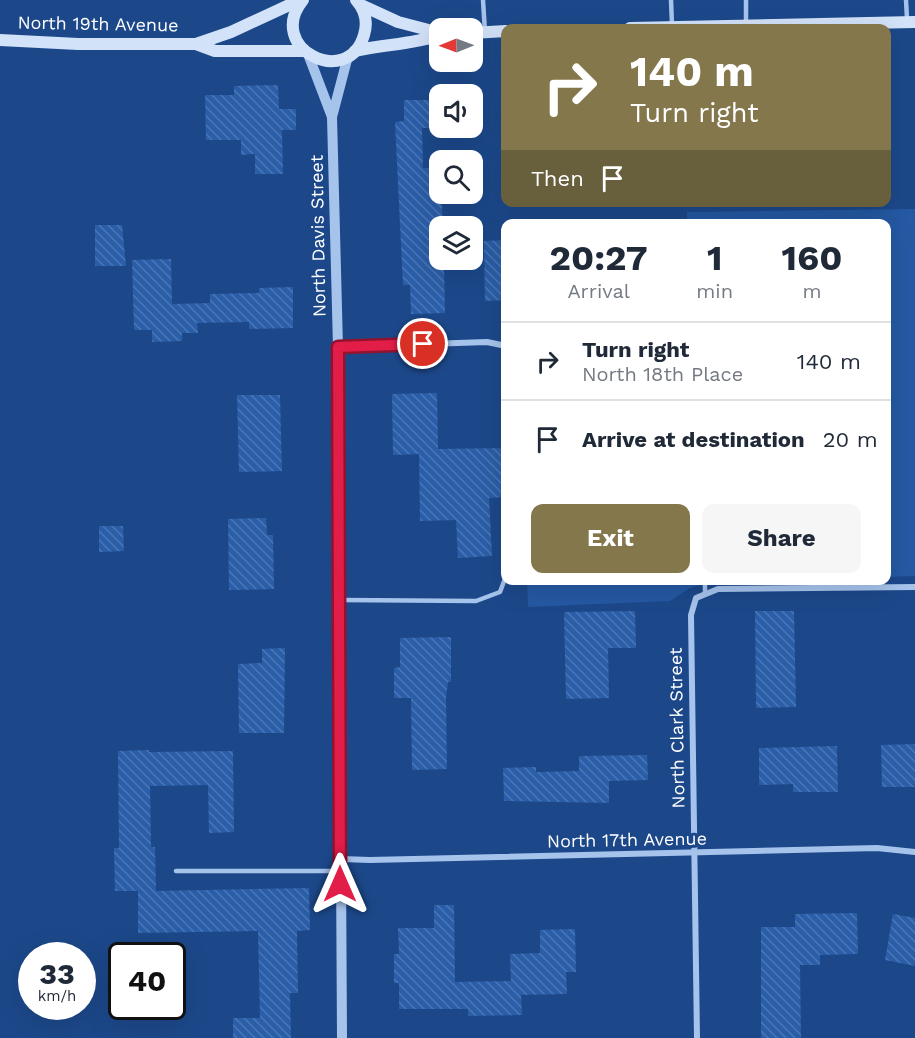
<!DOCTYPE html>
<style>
:root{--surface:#fff;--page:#f6f6f7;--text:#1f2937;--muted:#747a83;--line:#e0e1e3;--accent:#83774b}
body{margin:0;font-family:"Work Sans",sans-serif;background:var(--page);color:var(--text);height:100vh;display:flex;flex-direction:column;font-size:22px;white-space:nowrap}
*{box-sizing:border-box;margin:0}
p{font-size:20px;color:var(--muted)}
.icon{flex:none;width:33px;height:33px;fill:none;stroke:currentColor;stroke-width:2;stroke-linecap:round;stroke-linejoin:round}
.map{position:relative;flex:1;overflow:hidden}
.details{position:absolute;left:501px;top:219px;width:390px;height:366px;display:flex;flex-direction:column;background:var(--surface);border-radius:12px;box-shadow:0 6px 24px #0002}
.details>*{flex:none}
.guide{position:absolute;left:501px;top:24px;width:390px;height:183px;border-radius:12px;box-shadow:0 6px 24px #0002;background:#83774b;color:#fff;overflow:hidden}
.needle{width:39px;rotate:269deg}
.buttons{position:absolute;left:429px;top:18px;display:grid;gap:12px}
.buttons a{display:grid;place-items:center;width:54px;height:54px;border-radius:12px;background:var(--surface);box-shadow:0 6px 24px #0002;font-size:30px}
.speed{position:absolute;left:18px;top:942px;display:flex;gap:12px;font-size:30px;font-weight:700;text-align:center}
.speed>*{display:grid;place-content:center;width:78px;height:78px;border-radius:50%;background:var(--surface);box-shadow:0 6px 24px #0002;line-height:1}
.speed small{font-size:15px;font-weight:400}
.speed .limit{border:3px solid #111;border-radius:9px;background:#fff;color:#111}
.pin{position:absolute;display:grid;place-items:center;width:51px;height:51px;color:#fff;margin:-26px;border:3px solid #fff;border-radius:50%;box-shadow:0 2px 6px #0007}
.me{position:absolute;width:66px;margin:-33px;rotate:0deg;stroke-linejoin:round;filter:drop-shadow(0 0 4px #0008)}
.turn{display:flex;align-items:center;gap:21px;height:126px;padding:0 30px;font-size:27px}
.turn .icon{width:78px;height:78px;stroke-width:2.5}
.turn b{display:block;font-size:42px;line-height:51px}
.then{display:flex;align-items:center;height:57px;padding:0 30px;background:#0003;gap:12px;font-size:22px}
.eta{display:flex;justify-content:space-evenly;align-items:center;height:102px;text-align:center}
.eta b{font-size:36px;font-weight:700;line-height:42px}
.button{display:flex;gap:12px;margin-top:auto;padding:12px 30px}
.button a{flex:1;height:69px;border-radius:12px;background:var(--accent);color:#fff;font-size:24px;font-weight:700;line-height:69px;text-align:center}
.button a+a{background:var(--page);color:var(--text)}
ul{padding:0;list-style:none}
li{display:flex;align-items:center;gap:18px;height:78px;padding:0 30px;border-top:2px solid var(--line)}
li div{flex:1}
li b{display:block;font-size:22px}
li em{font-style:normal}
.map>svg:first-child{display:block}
.green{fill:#2559a3}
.building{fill:url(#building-back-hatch)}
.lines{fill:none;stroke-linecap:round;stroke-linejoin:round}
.service{stroke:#a6c3ec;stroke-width:4.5}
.minor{stroke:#a6c3ec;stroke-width:6}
.tertiary{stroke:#a6c3ec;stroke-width:10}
.secondary{stroke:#d2e2f9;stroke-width:12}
.route-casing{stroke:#92132f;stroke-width:15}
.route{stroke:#e11d48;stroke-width:10}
.labels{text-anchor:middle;stroke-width:6;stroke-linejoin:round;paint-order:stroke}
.street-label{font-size:18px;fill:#fff;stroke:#1c488a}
</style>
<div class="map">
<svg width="915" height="1038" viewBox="0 0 915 1038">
<defs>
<pattern id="building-back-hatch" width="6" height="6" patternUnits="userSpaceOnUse" patternTransform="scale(1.5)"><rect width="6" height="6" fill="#2b5ea8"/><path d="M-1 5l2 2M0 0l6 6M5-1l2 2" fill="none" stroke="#4b76b5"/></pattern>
</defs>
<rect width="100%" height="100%" fill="#1c488a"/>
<g class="green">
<path d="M 915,209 L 915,576 L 887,577 L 886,224 L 687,223 L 687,212 Z"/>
<path d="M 527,581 L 712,581 L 690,588 L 670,601 L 528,607 Z"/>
</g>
<g class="building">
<path d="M 278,85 L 279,109 L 296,109 L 296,130 L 282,130 L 283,174 L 255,174 L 255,154 L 241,155 L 241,140 L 206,140 L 205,95 L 234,95 L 234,86 Z"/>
<rect x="448" y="90" width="22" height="4"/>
<path d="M 404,100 L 440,100 L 440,128 L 471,128 L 422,128 L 423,168 L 440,168 L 443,226 L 440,226 L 440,260 L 444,260 L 445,313 L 411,314 L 410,285 L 403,285 L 395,122 L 404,121 Z"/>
<path d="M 95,225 L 122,225 L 126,266 L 95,266 Z"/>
<path d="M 506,240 L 506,300 L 485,301 L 484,241 Z"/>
<path d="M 171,259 L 172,304 L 210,303 L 210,294 L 259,293 L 259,288 L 293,287 L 293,328 L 249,329 L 249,322 L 197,323 L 198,333 L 182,333 L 182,341 L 152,342 L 152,330 L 134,330 L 132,260 Z"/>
<path d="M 437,393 L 438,449 L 506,448 L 506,497 L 489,498 L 492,556 L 458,558 L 456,520 L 420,521 L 419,454 L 393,455 L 392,394 Z"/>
<path d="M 237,395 L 280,395 L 282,471 L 239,472 Z"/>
<path d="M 266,518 L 267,535 L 273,535 L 274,589 L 229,590 L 228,519 Z"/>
<path d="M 99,526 L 123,526 L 124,551 L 99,552 Z"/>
<path d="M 635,611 L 636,648 L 608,648 L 609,698 L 566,699 L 564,612 Z"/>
<path d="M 755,611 L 794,611 L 796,707 L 756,708 Z"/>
<path d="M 451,637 L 451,682 L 448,682 L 446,697 L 447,769 L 412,770 L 411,698 L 394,698 L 394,668 L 400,667 L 400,638 Z"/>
<path d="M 285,648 L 284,733 L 239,733 L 238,664 L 262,663 L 262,649 Z"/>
<path d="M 915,744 L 915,787 L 882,787 L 881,745 Z"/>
<path d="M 837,746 L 838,792 L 793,792 L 793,784 L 759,785 L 759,748 Z"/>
<path d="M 149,750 L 149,752 L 233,751 L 234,832 L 209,833 L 208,785 L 150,786 L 151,847 L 155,847 L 156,891 L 309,888 L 310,930 L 297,931 L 298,993 L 290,993 L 291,1038 L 233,1038 L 233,1018 L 260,1018 L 258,931 L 138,933 L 138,891 L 115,891 L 114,848 L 119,848 L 118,751 Z"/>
<path d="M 647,755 L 648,780 L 609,781 L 609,803 L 504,801 L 503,768 L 536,767 L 536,772 L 579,771 L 579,756 Z"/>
<path d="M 434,905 L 454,905 L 455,982 L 511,981 L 510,954 L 540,953 L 540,930 L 575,929 L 576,972 L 566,972 L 567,994 L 521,995 L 522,1015 L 468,1016 L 468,1009 L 399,1009 L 399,983 L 394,983 L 394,954 L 399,954 L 398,928 L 434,928 Z"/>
<path d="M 857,913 L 858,954 L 820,955 L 820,965 L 800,965 L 801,1038 L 761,1038 L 761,927 L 795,927 L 795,914 Z"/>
<path d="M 893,914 L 915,918 L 915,966 L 885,960 Z"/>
</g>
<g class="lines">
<g class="service">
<path d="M 483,0 L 485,32"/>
<path d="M 671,0 L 672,25"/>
<path d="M 746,0 L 746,24"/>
<path d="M 906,0 L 907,19"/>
<path d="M 705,594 L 705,580"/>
<path d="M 341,600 L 476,601 L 500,592 L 506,576"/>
<path d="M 176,871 L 340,871"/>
</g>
<g class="minor">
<path d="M 338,347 L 487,342 L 506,346"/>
<path d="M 341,859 L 370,860 L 877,848 L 915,852"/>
<path d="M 697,1038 L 691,615 L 696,598 L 718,589 L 915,587"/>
</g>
<g class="tertiary">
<path d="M 308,54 L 332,117"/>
<path d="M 342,1038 L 338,347 L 332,117 L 348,56"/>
</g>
<g class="secondary">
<path d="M 303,0 C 264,48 348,90 364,35 C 368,22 365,10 356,0"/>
<path d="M 361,5 L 398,22 L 440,33"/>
<path d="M 630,28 L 915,22"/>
<path d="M 472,33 L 506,31"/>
<path d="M 0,40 L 78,44 L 196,44 L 215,51 L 304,51"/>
<path d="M 196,44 L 231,32 L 300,0"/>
<path d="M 355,51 C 384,44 411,45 440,35"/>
</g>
</g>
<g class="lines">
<g class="route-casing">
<path id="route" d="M 340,884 L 338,347 L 423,344"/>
</g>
<use href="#route" class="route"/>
</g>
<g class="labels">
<g class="street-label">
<text transform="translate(98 24) rotate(1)" y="6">North 19th Avenue</text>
<text transform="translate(318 236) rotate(-91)" y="6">North Davis Street</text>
<text transform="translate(677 728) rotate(-91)" y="6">North Clark Street</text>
<text transform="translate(627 840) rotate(-1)" y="6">North 17th Avenue</text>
</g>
</g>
</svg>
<div class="buttons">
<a><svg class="needle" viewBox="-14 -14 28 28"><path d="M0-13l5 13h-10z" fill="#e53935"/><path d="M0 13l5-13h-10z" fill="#747a83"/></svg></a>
<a><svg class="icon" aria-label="sound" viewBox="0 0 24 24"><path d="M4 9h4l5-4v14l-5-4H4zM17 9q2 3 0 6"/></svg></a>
<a><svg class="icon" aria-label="search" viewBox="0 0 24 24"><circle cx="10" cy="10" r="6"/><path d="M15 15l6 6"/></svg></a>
<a><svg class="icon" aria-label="layers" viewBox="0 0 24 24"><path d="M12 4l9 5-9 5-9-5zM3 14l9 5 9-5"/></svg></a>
</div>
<div class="speed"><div>33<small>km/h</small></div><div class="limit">40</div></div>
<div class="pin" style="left:423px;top:344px;background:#d93025"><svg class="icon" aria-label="arrive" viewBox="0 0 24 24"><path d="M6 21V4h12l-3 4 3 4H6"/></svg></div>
<svg class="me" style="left:340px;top:884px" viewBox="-20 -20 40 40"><path d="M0-17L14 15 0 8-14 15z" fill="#e11d48" stroke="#fff" stroke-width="4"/></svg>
<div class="guide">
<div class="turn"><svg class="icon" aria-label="right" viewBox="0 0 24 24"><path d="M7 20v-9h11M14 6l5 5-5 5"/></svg><div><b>140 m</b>Turn right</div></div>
<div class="then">Then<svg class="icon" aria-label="arrive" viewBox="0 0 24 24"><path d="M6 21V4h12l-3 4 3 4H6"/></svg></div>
</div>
<section class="details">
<div class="eta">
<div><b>20:27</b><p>Arrival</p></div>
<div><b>1</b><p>min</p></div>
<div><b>160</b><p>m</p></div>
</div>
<ul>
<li><svg class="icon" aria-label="right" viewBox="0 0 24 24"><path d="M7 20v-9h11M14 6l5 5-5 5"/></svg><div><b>Turn right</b><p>North 18th Place</p></div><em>140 m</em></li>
<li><svg class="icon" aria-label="arrive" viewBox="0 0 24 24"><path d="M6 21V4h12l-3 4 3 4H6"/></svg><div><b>Arrive at destination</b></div><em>20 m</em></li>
</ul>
<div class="button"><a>Exit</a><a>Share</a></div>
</section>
</div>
